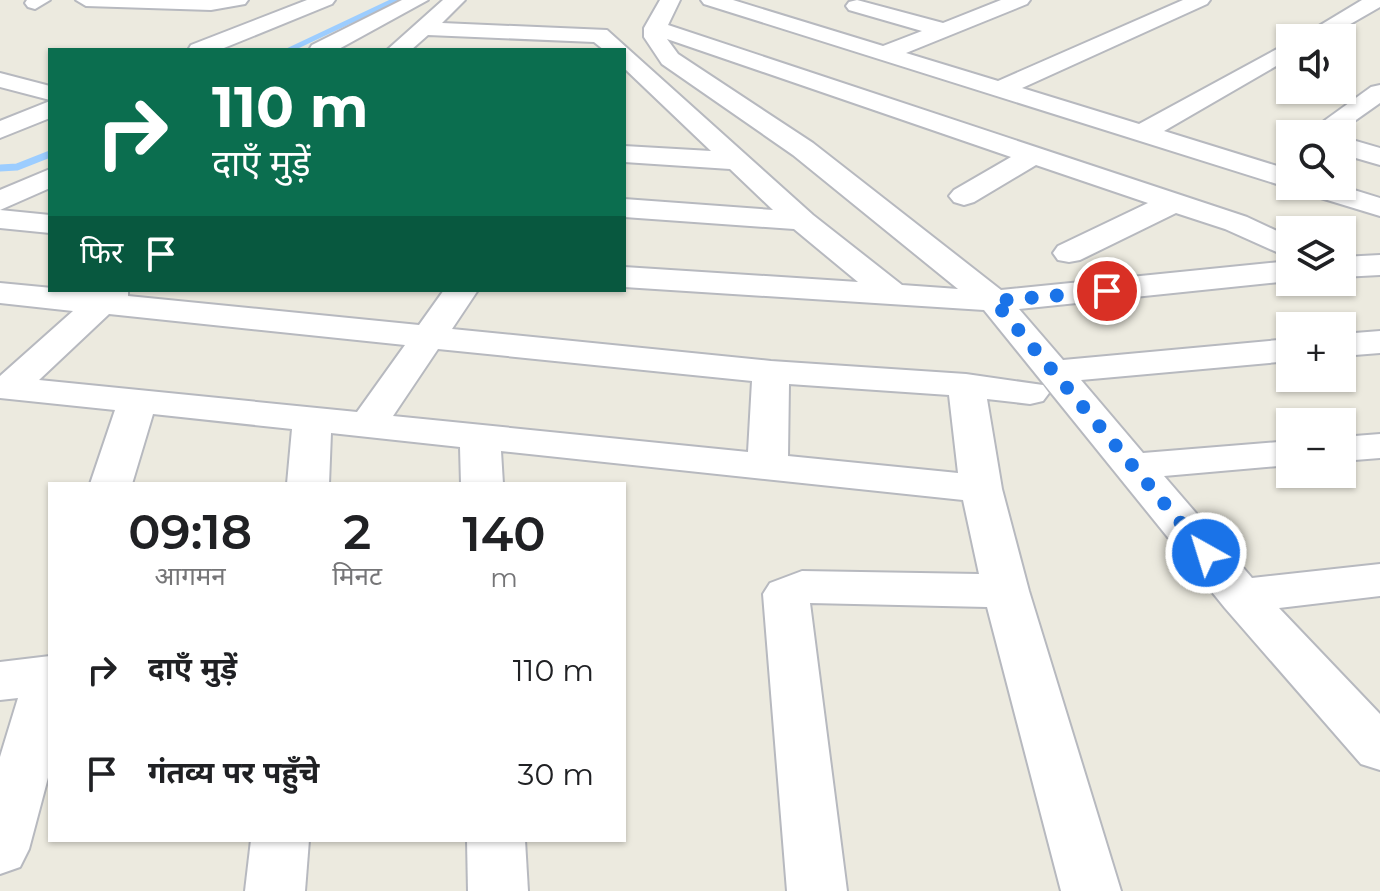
<!DOCTYPE html>
<html lang="hi">
<meta charset="utf-8">
<style>
:root{--surface:#fff;--page:#f2f2f2;--text:#202124;--muted:#757577}
body{margin:0;font-family:Montserrat,"Noto Sans Devanagari",sans-serif;background:var(--page);color:var(--text);height:100vh;display:flex;flex-direction:column;font-size:30px;white-space:nowrap}
*{box-sizing:border-box;margin:0}
p{font-size:26px;color:var(--muted)}
.icon{flex:none;width:44px;height:44px;fill:none;stroke:currentColor;stroke-width:2;stroke-linecap:round;stroke-linejoin:round}
.map{position:relative;flex:1;overflow:hidden}
.side{position:absolute;left:48px;top:482px;width:578px;height:360px;display:flex;flex-direction:column;background:var(--surface);border-radius:0px;box-shadow:0 2px 6px #0004}
.side>*{flex:none}
.guide{position:absolute;left:48px;top:48px;width:578px;height:244px;border-radius:0px;box-shadow:0 2px 6px #0004;background:#0b6e4f;color:#fff;overflow:hidden}
.buttons{position:absolute;left:1276px;top:24px;display:grid;gap:16px}
.buttons a{display:grid;place-items:center;width:80px;height:80px;border-radius:0px;background:var(--surface);box-shadow:0 2px 6px #0004;font-size:40px}
.pin{position:absolute;display:grid;place-items:center;width:68px;height:68px;color:#fff;margin:-34px;border:4px solid #fff;border-radius:50%;box-shadow:0 2px 8px #0007}
.me{position:absolute;width:88px;margin:-44px;rotate:321deg;stroke-linejoin:round;filter:drop-shadow(0 0 6px #0008)}
.turn{display:flex;align-items:center;gap:28px;height:168px;padding:0 32px;font-size:36px}
.turn .icon{width:104px;height:104px;stroke-width:2.5}
.turn b{display:block;font-size:56px;line-height:68px}
.then{display:flex;align-items:center;height:76px;padding:0 32px;background:#0003;gap:16px;font-size:30px}
.eta{display:flex;justify-content:space-evenly;align-items:center;height:136px;text-align:center}
.eta b{font-size:48px;font-weight:600;line-height:56px}
ul{padding:0;list-style:none}
li{display:flex;align-items:center;gap:24px;height:104px;padding:0 32px}
li div{flex:1}
li b{display:block;font-size:30px}
li em{font-style:normal}
.map>svg:first-child{display:block}
.lines{fill:none;stroke-linecap:round;stroke-linejoin:round}
.stream-far1{stroke:#9ccdff;stroke-width:5}
.stream{stroke:#9ccdff;stroke-width:7}
.minor-casing{stroke:#b7b9bf;stroke-width:4}
.minor{fill:#fff;fill-rule:evenodd}
.route{stroke:#1a73e8;stroke-width:14;stroke-dasharray:0 25.2}
</style>
<div class="map">
<svg width="1380" height="891" viewBox="0 0 1380 891">
<rect width="100%" height="100%" fill="#eceadf"/>
<g class="lines">
<path class="stream-far1" d="M 289,50 L 395,0"/>
<path class="stream" d="M 0,168 L 17,167 L 50,154"/>
<g class="minor-casing">
<g id="minor">
<path d="M 27,0 L 50,0 L 35,9 L 28,7 L 25,3 Z"/>
<path d="M 76,0 L 248,0 L 245,4 L 211,10 L 86,6 Z"/>
<path d="M 307,0 L 335,0 L 332,4 L 219,50 L 188,50 L 191,45 Z"/>
<path d="M 402,0 L 428,0 L 337,50 L 309,50 L 312,45 Z"/>
<path d="M 443,0 L 465,0 L 442,23 L 607,30 L 813,215 L 902,285 L 958,289 L 793,155 L 662,64 L 644,37 L 644,28 L 660,0 L 680,0 L 668,25 L 1247,217 L 1290,237 L 1290,258 L 1225,229 L 1176,213 L 1080,260 L 1069,262 L 1058,260 L 1053,253 L 1058,246 L 1148,203 L 1036,165 L 974,202 L 964,205 L 954,202 L 949,196 L 954,190 L 1011,157 L 667,39 L 678,54 L 813,143 L 1001,290 L 1290,261 L 1290,281 L 1019,309 L 1063,360 L 1290,339 L 1290,361 L 1081,380 L 1143,453 L 1290,441 L 1290,465 L 1164,476 L 1252,578 L 1380,564 L 1380,596 L 1279,608 L 1380,714 L 1380,770 L 1361,764 L 1225,608 L 984,310 L 624,287 L 624,267 L 858,282 L 794,229 L 624,217 L 624,199 L 773,210 L 730,169 L 624,162 L 624,146 L 711,151 L 624,68 L 624,50 L 604,50 L 594,42 L 428,35 L 411,50 L 387,50 Z"/>
<path d="M 701,0 L 733,0 L 883,46 L 922,31 L 849,10 L 846,6 L 849,2 L 857,0 L 943,23 L 1001,0 L 1030,0 L 1027,4 L 906,53 L 998,81 L 1183,0 L 1210,0 L 1207,4 L 1022,88 L 1139,124 L 1290,42 L 1290,58 L 1164,131 L 1290,170 L 1290,186 L 1296,186 L 1280,185 L 704,4 Z"/>
<path d="M 1362,0 L 1380,0 L 1380,7 L 1326,38 L 1299,38 Z"/>
<path d="M 0,73 L 50,86 L 50,100 L 0,87 Z"/>
<path d="M 1380,85 L 1380,103 L 1336,134 L 1306,134 L 1371,87 Z"/>
<path d="M 50,101 L 50,118 L 0,138 L 0,121 Z"/>
<path d="M 1342,137 L 1380,148 L 1380,165 L 1342,154 Z"/>
<path d="M 50,169 L 50,188 L 0,210 L 0,190 Z"/>
<path d="M 1297,186 L 1341,186 L 1380,198 L 1380,216 L 1301,192 Z"/>
<path d="M 0,210 L 50,215 L 50,233 L 0,228 Z"/>
<path d="M 1380,255 L 1380,275 L 1342,277 L 1342,257 Z"/>
<path d="M 0,283 L 94,292 L 128,290 L 128,296 L 419,325 L 444,290 L 478,290 L 452,329 L 771,361 L 966,374 L 1043,385 L 1049,393 L 1043,401 L 1030,404 L 987,399 L 1002,489 L 1029,591 L 1121,891 L 1061,891 L 987,607 L 810,603 L 847,891 L 787,891 L 763,594 L 770,583 L 802,571 L 979,574 L 963,500 L 501,451 L 503,484 L 461,484 L 460,447 L 331,433 L 329,484 L 287,484 L 292,429 L 153,414 L 132,484 L 90,484 L 115,410 L 0,398 L 0,376 L 73,311 L 0,303 ZM 109,314 L 405,345 L 357,412 L 39,380 ZM 438,349 L 752,381 L 748,452 L 393,416 ZM 789,384 L 949,395 L 958,473 L 788,456 Z"/>
<path d="M 1380,331 L 1380,353 L 1342,356 L 1342,334 Z"/>
<path d="M 1380,434 L 1380,458 L 1342,461 L 1342,437 Z"/>
<path d="M 50,656 L 50,770 L 29,849 L 20,867 L 0,874 L 0,757 L 18,698 L 0,700 L 0,662 Z"/>
<path d="M 251,840 L 309,840 L 305,891 L 245,891 Z"/>
<path d="M 467,840 L 525,840 L 528,891 L 468,891 Z"/>
</g>
</g>
<use href="#minor" class="minor"/>
</g>
<g class="lines">
<path class="route" d="M 1107,291 L 994,301 L 1206,553"/>
</g>
</svg>
<div class="buttons">
<a><svg class="icon" aria-label="sound" viewBox="0 0 24 24"><path d="M4 9h4l5-4v14l-5-4H4zM17 9q2 3 0 6"/></svg></a>
<a><svg class="icon" aria-label="search" viewBox="0 0 24 24"><circle cx="10" cy="10" r="6"/><path d="M15 15l6 6"/></svg></a>
<a><svg class="icon" aria-label="layers" viewBox="0 0 24 24"><path d="M12 4l9 5-9 5-9-5zM3 14l9 5 9-5"/></svg></a>
<a>+</a>
<a>−</a>
</div>
<div class="pin" style="left:1107px;top:291px;background:#d93025"><svg class="icon" aria-label="arrive" viewBox="0 0 24 24"><path d="M6 21V4h12l-3 4 3 4H6"/></svg></div>
<svg class="me" style="left:1206px;top:553px" viewBox="-20 -20 40 40"><circle r="17" fill="#1a73e8" stroke="#fff" stroke-width="3"/><path d="M0-11L8 9 0 5-8 9z" fill="#fff"/></svg>
<div class="guide">
<div class="turn"><svg class="icon" aria-label="right" viewBox="0 0 24 24"><path d="M7 20v-9h11M14 6l5 5-5 5"/></svg><div><b>110 m</b>दाएँ मुड़ें</div></div>
<div class="then">फिर<svg class="icon" aria-label="arrive" viewBox="0 0 24 24"><path d="M6 21V4h12l-3 4 3 4H6"/></svg></div>
</div>
<section class="side">
<div class="eta">
<div><b>09:18</b><p>आगमन</p></div>
<div><b>2</b><p>मिनट</p></div>
<div><b>140</b><p>m</p></div>
</div>
<ul>
<li><svg class="icon" aria-label="right" viewBox="0 0 24 24"><path d="M7 20v-9h11M14 6l5 5-5 5"/></svg><div><b>दाएँ मुड़ें</b></div><em>110 m</em></li>
<li><svg class="icon" aria-label="arrive" viewBox="0 0 24 24"><path d="M6 21V4h12l-3 4 3 4H6"/></svg><div><b>गंतव्य पर पहुँचे</b></div><em>30 m</em></li>
</ul>
</section>
</div>
